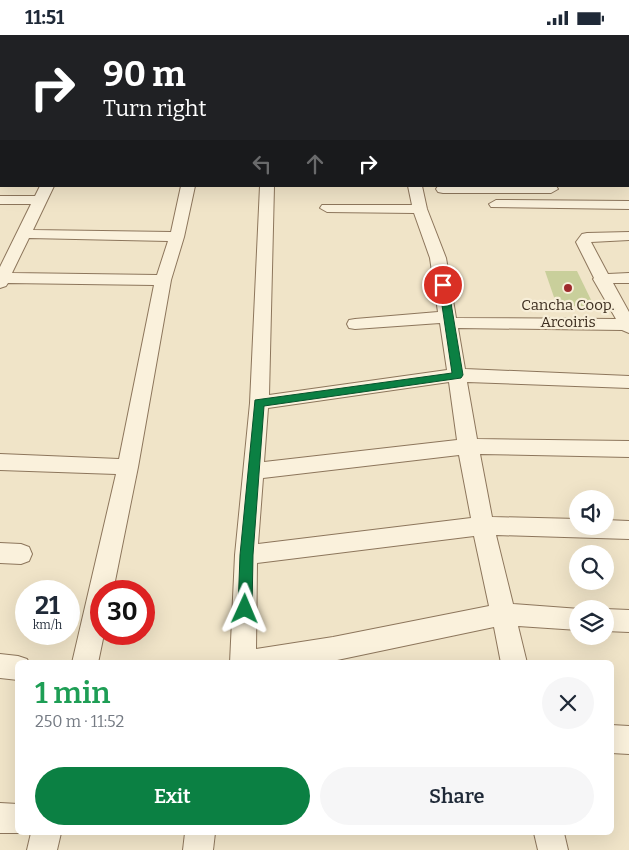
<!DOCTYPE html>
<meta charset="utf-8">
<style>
:root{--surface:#fff;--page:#f6f6f7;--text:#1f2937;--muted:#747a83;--accent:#0b8043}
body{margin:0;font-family:Bitter,serif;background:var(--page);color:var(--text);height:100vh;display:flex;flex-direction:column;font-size:19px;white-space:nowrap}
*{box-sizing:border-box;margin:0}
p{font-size:16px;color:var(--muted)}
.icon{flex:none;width:28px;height:28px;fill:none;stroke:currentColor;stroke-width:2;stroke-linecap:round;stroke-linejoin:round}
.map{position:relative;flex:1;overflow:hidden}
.sheet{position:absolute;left:15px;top:625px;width:599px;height:175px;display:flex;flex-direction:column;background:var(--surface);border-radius:8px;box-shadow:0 5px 20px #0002}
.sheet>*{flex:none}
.guide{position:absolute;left:0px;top:0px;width:630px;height:152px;box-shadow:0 5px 20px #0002;background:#202124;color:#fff;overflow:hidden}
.tools{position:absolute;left:569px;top:455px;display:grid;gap:10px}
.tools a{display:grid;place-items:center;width:45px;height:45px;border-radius:50%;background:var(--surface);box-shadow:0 5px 20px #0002;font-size:25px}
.speed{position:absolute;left:15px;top:545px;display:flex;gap:10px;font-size:25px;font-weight:700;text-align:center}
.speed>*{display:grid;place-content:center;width:65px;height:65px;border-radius:50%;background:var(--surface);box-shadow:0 5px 20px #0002;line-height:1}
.speed small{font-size:12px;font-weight:400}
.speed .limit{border:8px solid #d22;background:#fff;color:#111}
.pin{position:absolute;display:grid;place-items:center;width:42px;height:42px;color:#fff;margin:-21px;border:2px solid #fff;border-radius:50%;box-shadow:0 1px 5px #0007}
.me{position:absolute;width:55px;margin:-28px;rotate:1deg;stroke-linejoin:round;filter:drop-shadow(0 0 4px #0008)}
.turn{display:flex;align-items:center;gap:18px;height:105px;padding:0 20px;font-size:22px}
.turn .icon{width:65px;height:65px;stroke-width:2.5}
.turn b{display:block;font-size:35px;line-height:42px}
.lanes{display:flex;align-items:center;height:48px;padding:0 20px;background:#0003;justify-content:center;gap:25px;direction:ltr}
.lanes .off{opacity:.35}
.round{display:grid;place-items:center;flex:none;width:52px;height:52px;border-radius:26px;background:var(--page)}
.head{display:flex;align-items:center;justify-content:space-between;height:85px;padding:0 20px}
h1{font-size:30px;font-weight:600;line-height:38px;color:#1e9e55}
.cta{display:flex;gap:10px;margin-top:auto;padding:10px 20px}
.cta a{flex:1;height:58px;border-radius:30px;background:var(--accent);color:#fff;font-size:20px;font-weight:600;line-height:58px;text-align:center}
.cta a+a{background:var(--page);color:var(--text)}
.status{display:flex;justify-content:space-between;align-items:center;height:35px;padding:0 25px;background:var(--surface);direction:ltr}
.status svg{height:14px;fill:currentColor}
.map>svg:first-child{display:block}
.green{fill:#c9cf9b}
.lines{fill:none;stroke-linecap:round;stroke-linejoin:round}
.minor-casing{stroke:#8d765c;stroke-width:2}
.minor{fill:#faf1dc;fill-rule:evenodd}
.route{fill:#0b8043;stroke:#07532c}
.poi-dot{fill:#9e2a2b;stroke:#f7eed8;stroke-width:2}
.labels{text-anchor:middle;stroke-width:4.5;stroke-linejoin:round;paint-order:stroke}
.poi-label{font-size:15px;fill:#3d2e20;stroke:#f7eed8}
</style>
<div class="status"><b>11:51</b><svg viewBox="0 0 49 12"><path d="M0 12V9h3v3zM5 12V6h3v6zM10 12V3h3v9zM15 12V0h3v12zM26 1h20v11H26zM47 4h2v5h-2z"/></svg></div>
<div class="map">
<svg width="629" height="815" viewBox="0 0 629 815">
<rect width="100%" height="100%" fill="#f0e4c8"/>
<path class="green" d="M 545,236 L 577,236 L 594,271 L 557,271 Z"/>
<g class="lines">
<g class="minor-casing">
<g id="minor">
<rect x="118" y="0" width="10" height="1"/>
<rect x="218" y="0" width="10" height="1"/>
<rect x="275" y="0" width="10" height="1"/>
<rect x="376" y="0" width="10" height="1"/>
<path d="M 472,0 L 482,0 L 483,1 L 473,1 Z"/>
<rect x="0" y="13" width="1" height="6"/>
<rect x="0" y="76" width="1" height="6"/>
<path d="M 40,151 L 54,151 L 33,195 L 171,197 L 181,151 L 195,151 L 184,202 L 171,245 L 138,432 L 113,556 L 101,556 L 101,599 L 104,599 L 98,628 L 72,628 L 116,439 L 0,435 L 0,419 L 119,424 L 154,250 L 8,248 L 6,251 L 0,253 L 0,232 L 31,169 L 0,169 L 0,161 L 35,161 ZM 29,203 L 168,206 L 157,240 L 12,238 Z"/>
<path d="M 260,151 L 274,151 L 269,360 L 447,335 L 440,288 L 355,294 L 349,293 L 347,289 L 349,285 L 355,284 L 438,277 L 430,223 L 414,178 L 327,177 L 320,173 L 322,170 L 412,170 L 408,151 L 422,151 L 427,174 L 446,223 L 456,283 L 616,284 L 593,244 L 594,243 L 576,207 L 582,199 L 587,198 L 629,197 L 629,205 L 591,207 L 608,239 L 629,238 L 629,248 L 613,248 L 629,277 L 629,298 L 622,295 L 458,293 L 465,334 L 629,341 L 629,353 L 467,347 L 477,404 L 629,406 L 629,422 L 480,419 L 492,482 L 578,484 L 578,491 L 605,491 L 605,485 L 629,486 L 629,504 L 496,500 L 513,569 L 580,574 L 578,574 L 578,595 L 518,591 L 527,628 L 501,628 L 494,592 L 323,628 L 230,628 L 235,520 L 250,368 ZM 449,347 L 457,405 L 264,427 L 268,373 ZM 459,420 L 471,483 L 258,509 L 263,443 ZM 474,501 L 489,571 L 333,602 L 256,614 L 257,528 Z"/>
<path d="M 438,151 L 556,151 L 558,154 L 551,158 L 443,158 L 438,157 L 436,154 Z"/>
<path d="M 496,165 L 629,166 L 629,174 L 491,172 L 489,169 Z"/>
<path d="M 0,508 L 21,509 L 29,512 L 32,519 L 29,526 L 21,529 L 0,528 Z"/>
<path d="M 605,574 L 629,575 L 629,597 L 605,596 Z"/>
<path d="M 0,619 L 18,621 L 27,624 L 29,628 L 18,628 L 18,645 L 0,643 Z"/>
<path d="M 611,690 L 629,691 L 629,719 L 611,718 Z"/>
<path d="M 0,768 L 18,769 L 18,798 L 21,798 L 0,798 Z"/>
<path d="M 31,798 L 61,798 L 57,815 L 27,815 Z"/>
<path d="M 185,798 L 215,798 L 213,815 L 183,815 Z"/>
<path d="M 534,798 L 564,798 L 568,815 L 538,815 Z"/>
</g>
</g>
<use href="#minor" class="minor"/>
</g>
<path class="route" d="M 443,247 L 448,250 L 463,340 L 461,343 L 264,371 L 253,520 L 252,574 L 250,578 L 245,580 L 240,578 L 238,574 L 240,520 L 255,365 L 452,338 L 439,250 Z"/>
<circle class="poi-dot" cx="568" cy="253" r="5"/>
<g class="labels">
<g class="poi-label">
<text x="568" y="275">Cancha Coop.<tspan x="568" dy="17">Arcoiris</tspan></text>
</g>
</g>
</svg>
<div class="tools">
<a><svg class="icon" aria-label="sound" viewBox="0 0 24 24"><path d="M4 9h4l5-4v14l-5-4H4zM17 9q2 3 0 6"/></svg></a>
<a><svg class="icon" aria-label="search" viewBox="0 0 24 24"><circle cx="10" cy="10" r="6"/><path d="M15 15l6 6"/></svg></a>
<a><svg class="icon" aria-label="layers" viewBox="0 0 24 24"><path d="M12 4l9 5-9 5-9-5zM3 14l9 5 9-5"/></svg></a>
</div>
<div class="speed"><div>21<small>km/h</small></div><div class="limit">30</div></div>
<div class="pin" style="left:443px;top:250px;background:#d93025"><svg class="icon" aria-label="arrive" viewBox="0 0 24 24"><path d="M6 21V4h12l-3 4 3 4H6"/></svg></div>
<svg class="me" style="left:245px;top:574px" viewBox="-20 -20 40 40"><path d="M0-17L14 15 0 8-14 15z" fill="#0b8043" stroke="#fff" stroke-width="4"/></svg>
<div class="guide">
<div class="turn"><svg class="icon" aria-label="right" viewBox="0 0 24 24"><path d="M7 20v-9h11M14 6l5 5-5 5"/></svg><div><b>90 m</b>Turn right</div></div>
<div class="lanes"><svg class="icon off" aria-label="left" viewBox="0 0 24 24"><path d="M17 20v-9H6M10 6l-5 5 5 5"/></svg><svg class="icon off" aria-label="ahead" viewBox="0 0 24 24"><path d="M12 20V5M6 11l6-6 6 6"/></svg><svg class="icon" aria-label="right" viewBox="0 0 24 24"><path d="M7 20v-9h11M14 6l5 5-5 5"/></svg></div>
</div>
<section class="sheet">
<div class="head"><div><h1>1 min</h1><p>250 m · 11:52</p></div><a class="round"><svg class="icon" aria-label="close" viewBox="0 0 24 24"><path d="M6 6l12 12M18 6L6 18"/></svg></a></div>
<div class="cta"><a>Exit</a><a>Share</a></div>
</section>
</div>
